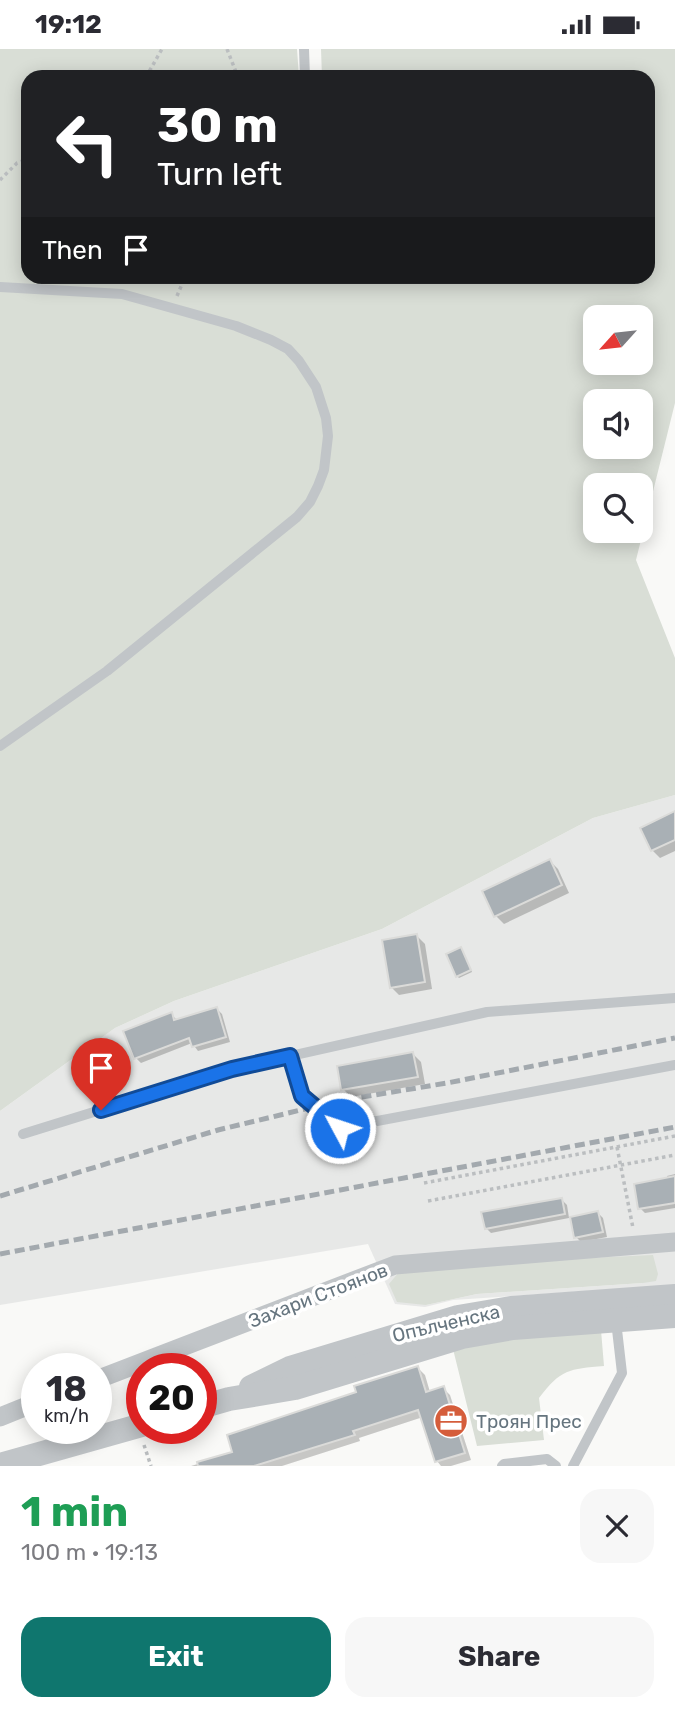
<!DOCTYPE html>
<meta charset="utf-8">
<style>
:root{--surface:#fff;--page:#f7f7f7;--text:#2b2b33;--muted:#7c7c81;--accent:#0f766e}
body{margin:0;font-family:Rubik,sans-serif;background:var(--page);color:var(--text);height:100vh;display:flex;flex-direction:column;font-size:26px;white-space:nowrap}
*{box-sizing:border-box;margin:0}
p{font-size:23px;color:var(--muted)}
.icon{flex:none;width:38px;height:38px;fill:none;stroke:currentColor;stroke-width:2;stroke-linecap:round;stroke-linejoin:round}
.map{position:relative;height:1417px;overflow:hidden}
.drawer{display:flex;flex-direction:column;background:var(--surface);flex:1}
.drawer>*{flex:none}
.top-card{position:absolute;left:21px;top:21px;width:634px;height:214px;border-radius:21px;box-shadow:0 4px 18px #0003;background:#202124;color:#fff;overflow:hidden}
.needle{width:46px;rotate:243deg}
.controls{position:absolute;left:583px;top:256px;display:grid;gap:14px}
.controls a{display:grid;place-items:center;width:70px;height:70px;border-radius:14px;background:var(--surface);box-shadow:0 4px 18px #0003;font-size:35px}
.speed{position:absolute;left:21px;top:1304px;display:flex;gap:14px;font-size:35px;font-weight:700;text-align:center}
.speed>*{display:grid;place-content:center;width:91px;height:91px;border-radius:50%;background:var(--surface);box-shadow:0 4px 18px #0003;line-height:1}
.speed small{font-size:18px;font-weight:400}
.speed .limit{border:10px solid #d22;background:#fff;color:#111}
.pin{position:absolute;display:grid;place-items:center;width:60px;height:60px;color:#fff;margin:-72px -30px;border-radius:50% 50% 50% 0;rotate:-45deg;box-shadow:0 0 7px #0007}
.pin .icon{rotate:45deg}
.me{position:absolute;width:77px;margin:-38px;rotate:310deg;stroke-linejoin:round;filter:drop-shadow(0 0 5px #0008)}
.turn{display:flex;align-items:center;gap:24px;height:147px;padding:0 21px;font-size:32px}
.turn .icon{width:91px;height:91px;stroke-width:2.5}
.turn b{display:block;font-size:49px;line-height:60px}
.then{display:flex;align-items:center;height:66px;padding:0 21px;background:#0003;gap:14px;font-size:26px}
.round{display:grid;place-items:center;flex:none;width:74px;height:74px;border-radius:21px;background:var(--page)}
.summary{display:flex;align-items:center;justify-content:space-between;height:119px;padding:0 21px}
h1{font-size:42px;font-weight:700;line-height:52px;color:#1e9e55}
.button{display:flex;gap:14px;margin-top:auto;padding:14px 21px}
.button a{flex:1;height:80px;border-radius:21px;background:var(--accent);color:#fff;font-size:28px;font-weight:700;line-height:80px;text-align:center}
.button a+a{background:var(--page);color:var(--text)}
.status{display:flex;justify-content:space-between;align-items:center;height:49px;padding:0 35px;background:var(--surface);direction:ltr}
.status svg{height:19px;fill:currentColor}
.map>svg:first-child{display:block}
.built{fill:#e7e8e7;fill-rule:evenodd}
.green{fill:#d9ded6;fill-rule:evenodd}
.shadow{fill:#0003}
.building{fill:#a9b0b5;stroke:#dbdbd9;stroke-width:2}
.lines{fill:none;stroke-linecap:round;stroke-linejoin:round}
.path{stroke:#bbbec0;stroke-width:3.5;stroke-dasharray:3.5 3.5;stroke-linecap:butt}
.service{stroke:#c1c5c8;stroke-width:10}
.minor{stroke:#c1c5c8;stroke-width:19}
.tertiary{stroke:#c1c5c8;stroke-width:24}
.rail{stroke:#a3a9ae;stroke-width:5;stroke-dasharray:10 5;stroke-linecap:butt}
.route-casing{stroke:#114b97;stroke-width:18}
.route{stroke:#1a73e8;stroke-width:12}
.labels{text-anchor:middle;stroke-width:7;stroke-linejoin:round;paint-order:stroke}
.street-label{font-size:19px;fill:#66757f;stroke:#fff}
.poi-label{font-size:19px;fill:#66757f;stroke:#fff;text-anchor:start}
</style>
<div class="status"><b>19:12</b><svg viewBox="0 0 49 12"><path d="M0 12V9h3v3zM5 12V6h3v6zM10 12V3h3v9zM15 12V0h3v12zM26 1h20v11H26zM47 4h2v5h-2z"/></svg></div>
<div class="map">
<svg width="675" height="1417" viewBox="0 0 675 1417">
<rect width="100%" height="100%" fill="#f9f9f7"/>
<path class="built" d="M 675,746 L 675,1236 L 453,1251 L 425,1258 L 395,1255 L 368,1195 L 0,1256 L 0,1062 L 115,979 L 174,952 L 382,880 L 593,769 ZM 399,1223 L 643,1234 L 477,1245 L 426,1256 Z"/>
<g class="green">
<path d="M 0,0 L 297,0 L 299,28 L 28,28 L 28,228 L 648,228 L 648,28 L 322,28 L 321,0 L 675,0 L 675,354 L 636,511 L 675,609 L 675,746 L 593,769 L 382,880 L 174,952 L 115,979 L 0,1062 ZM 595,268 L 640,268 L 640,313 L 595,313 ZM 595,352 L 640,352 L 640,397 L 595,397 ZM 595,436 L 640,436 L 640,481 L 595,481 Z"/>
<path d="M 653,1206 L 658,1225 L 656,1232 L 643,1234 L 477,1245 L 426,1256 L 397,1253 L 389,1235 L 399,1223 L 458,1215 Z"/>
<path d="M 601,1281 L 604,1317 C 569,1320 561,1320 539,1349 L 544,1391 L 477,1397 L 453,1300 L 510,1290 Z"/>
</g>
<g class="shadow">
<path d="M 675,764 L 675,802 L 660,809 L 652,801 Z"/>
<path d="M 550,812 L 558,820 L 569,844 L 504,875 L 496,867 Z"/>
<path d="M 417,887 L 425,895 L 432,940 L 399,946 L 391,938 Z"/>
<path d="M 463,903 L 472,923 L 459,929 L 457,927 Z"/>
<path d="M 217,960 L 222,965 L 230,993 L 198,1002 L 192,994 L 141,1014 L 136,1009 L 171,965 L 176,970 Z"/>
<path d="M 413,1005 L 421,1013 L 425,1035 L 351,1048 L 343,1040 Z"/>
<path d="M 675,1125 L 675,1159 L 645,1164 L 640,1159 L 668,1130 L 667,1127 Z"/>
<path d="M 562,1151 L 567,1156 L 569,1169 L 491,1184 L 486,1179 Z"/>
<path d="M 598,1164 L 603,1169 L 607,1188 L 581,1193 L 576,1188 Z"/>
<path d="M 418,1319 L 425,1326 L 430,1343 L 443,1339 L 450,1346 L 471,1411 L 451,1417 L 441,1417 L 437,1412 L 423,1368 L 359,1389 L 360,1392 L 282,1417 L 191,1417 L 234,1404 L 358,1344 Z"/>
</g>
<g class="building">
<path d="M 675,762 L 675,791 L 651,802 L 640,779 Z"/>
<path d="M 550,810 L 562,836 L 494,868 L 482,842 Z"/>
<path d="M 417,885 L 425,933 L 390,939 L 382,891 Z"/>
<path d="M 461,898 L 471,921 L 456,928 L 446,905 Z"/>
<path d="M 217,958 L 226,988 L 192,998 L 189,989 L 134,1010 L 123,982 L 172,963 L 174,971 Z"/>
<path d="M 413,1003 L 418,1028 L 341,1041 L 337,1017 Z"/>
<path d="M 675,1127 L 675,1154 L 638,1160 L 634,1135 Z"/>
<path d="M 562,1149 L 565,1165 L 485,1180 L 481,1163 Z"/>
<path d="M 598,1162 L 603,1183 L 574,1189 L 570,1168 Z"/>
<path d="M 418,1317 L 426,1343 L 444,1337 L 465,1404 L 435,1413 L 418,1361 L 353,1382 L 355,1386 L 254,1417 L 198,1417 L 197,1413 L 232,1403 L 227,1386 L 356,1343 L 354,1337 Z"/>
</g>
<g class="lines">
<g class="path">
<path d="M 227,0 L 238,28"/>
<path d="M 146,28 L 162,0"/>
<path d="M 0,131 L 17,114 L 28,110"/>
<path d="M 177,247 L 185,228"/>
<path d="M 617,1098 L 633,1179"/>
<path d="M 424,1134 L 675,1087"/>
<path d="M 428,1152 L 675,1106"/>
<path d="M 144,1396 L 151,1417"/>
</g>
<g class="service">
<path d="M 304,0 L 305,28"/>
<path d="M 0,238 L 122,245 L 236,277 L 271,291 L 288,300 L 299,312 L 316,338 L 326,369 L 328,387 L 324,421 L 318,437 L 310,453 L 297,468 L 107,622 L 0,697"/>
<path d="M 290,1007 L 302,1047 L 340,1079 L 675,1016"/>
<path d="M 23,1085 L 232,1020 L 487,963 L 675,949"/>
<path d="M 502,1417 L 504,1415 L 547,1410 L 556,1417"/>
<path d="M 573,1417 L 622,1324 L 616,1272"/>
</g>
<g class="minor">
<path d="M 96,1331 L 395,1216 L 675,1193"/>
<path d="M 0,1368 L 37,1353"/>
</g>
<g class="tertiary">
<path d="M 251,1338 L 290,1319 L 458,1268 L 511,1259 L 675,1247"/>
<path d="M 201,1358 L 229,1350 L 295,1339 L 462,1288 L 513,1279 L 675,1267"/>
<path d="M 0,1416 L 142,1376"/>
</g>
<g class="rail">
<path d="M 0,1147 L 218,1081 L 338,1052 L 447,1034 L 675,989"/>
<path d="M 0,1205 L 675,1078"/>
</g>
</g>
<g class="lines">
<g class="route-casing">
<path id="route" d="M 101,1061 L 232,1020 L 290,1007 L 302,1047 L 340,1079"/>
</g>
<use href="#route" class="route"/>
</g>
<defs>
<g id="office-disc" transform="scale(1.75)"><circle r="9.5" fill="#d55d3b" stroke="#fff"/><path d="M-6-3h4V-5.5h4V-3h4V5H-6ZM-1-4.5V-3h2v-1.5ZM-6 0V1H6V0Z" fill="#fff"/></g>
</defs>
<g fill-rule="evenodd">
<use href="#office-disc" x="451" y="1372"/>
</g>
<g class="labels">
<g class="street-label">
<text transform="translate(318 1246) rotate(-21)" y="7">Захари Стоянов</text>
<text transform="translate(446 1274) rotate(-13)" y="7">Опълченска</text>
</g>
<g class="poi-label">
<text x="476" y="1379">Троян Прес</text>
</g>
</g>
</svg>
<div class="controls">
<a><svg class="needle" viewBox="-14 -14 28 28"><path d="M0-13l5 13h-10z" fill="#e53935"/><path d="M0 13l5-13h-10z" fill="#7c7c81"/></svg></a>
<a><svg class="icon" aria-label="sound" viewBox="0 0 24 24"><path d="M4 9h4l5-4v14l-5-4H4zM17 9q2 3 0 6"/></svg></a>
<a><svg class="icon" aria-label="search" viewBox="0 0 24 24"><circle cx="10" cy="10" r="6"/><path d="M15 15l6 6"/></svg></a>
</div>
<div class="speed"><div>18<small>km/h</small></div><div class="limit">20</div></div>
<div class="pin" style="left:101px;top:1061px;background:#d93025"><svg class="icon" aria-label="arrive" viewBox="0 0 24 24"><path d="M6 21V4h12l-3 4 3 4H6"/></svg></div>
<svg class="me" style="left:340px;top:1079px" viewBox="-20 -20 40 40"><circle r="17" fill="#1a73e8" stroke="#fff" stroke-width="3"/><path d="M0-11L8 9 0 5-8 9z" fill="#fff"/></svg>
<div class="top-card">
<div class="turn"><svg class="icon" aria-label="left" viewBox="0 0 24 24"><path d="M17 20v-9H6M10 6l-5 5 5 5"/></svg><div><b>30 m</b>Turn left</div></div>
<div class="then">Then<svg class="icon" aria-label="arrive" viewBox="0 0 24 24"><path d="M6 21V4h12l-3 4 3 4H6"/></svg></div>
</div>
</div>
<section class="drawer">
<div class="summary"><div><h1>1 min</h1><p>100 m · 19:13</p></div><a class="round"><svg class="icon" aria-label="close" viewBox="0 0 24 24"><path d="M6 6l12 12M18 6L6 18"/></svg></a></div>
<div class="button"><a>Exit</a><a>Share</a></div>
</section>
